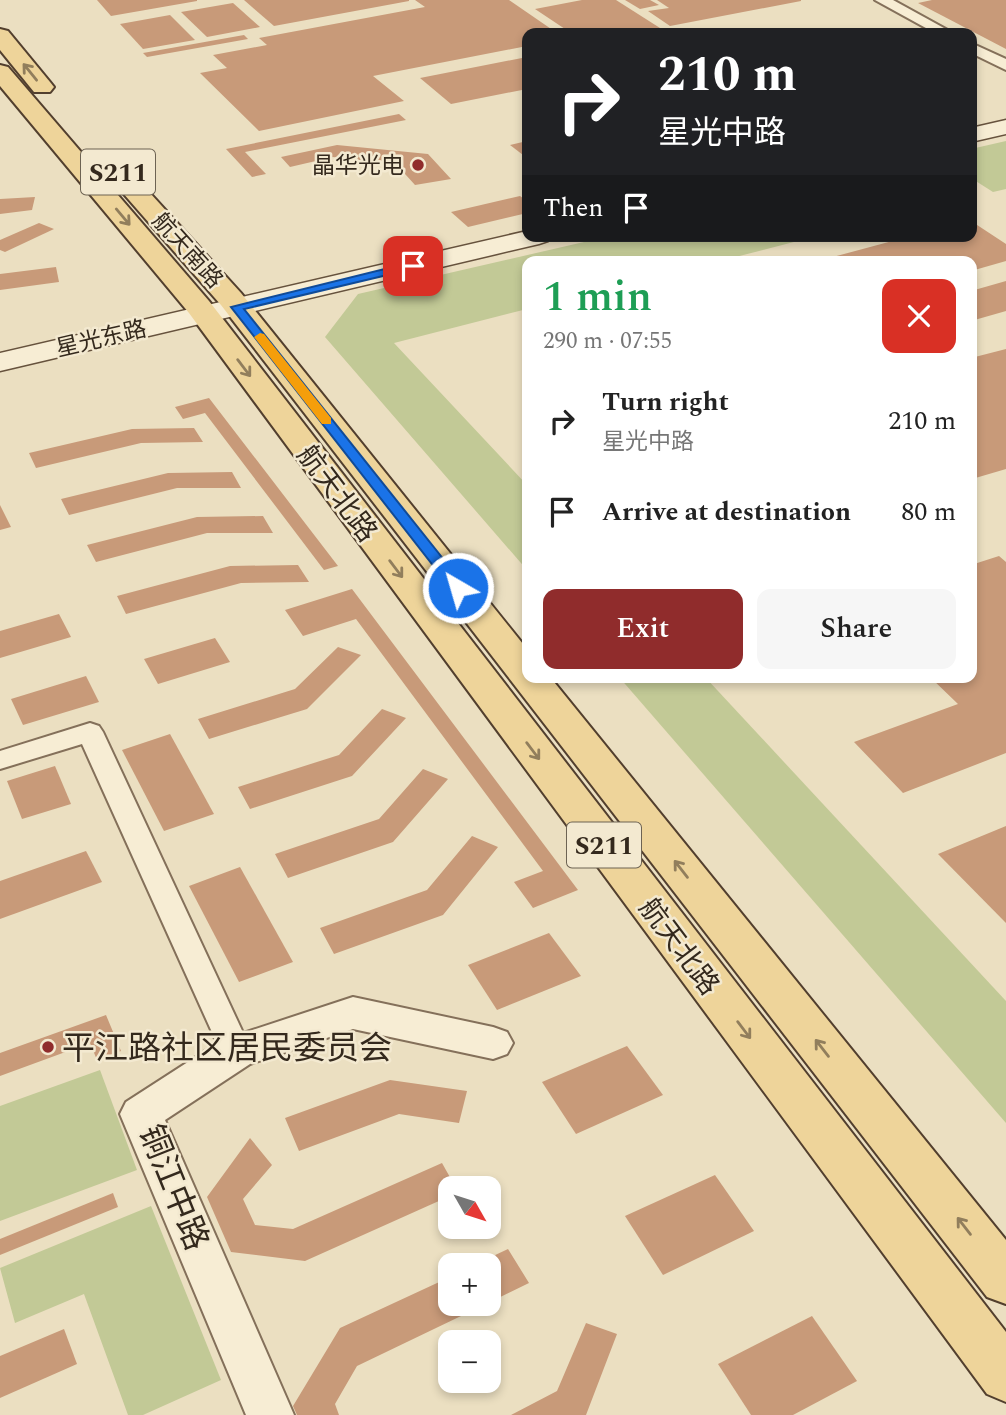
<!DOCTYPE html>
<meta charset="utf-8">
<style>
:root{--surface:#fff;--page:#f6f6f6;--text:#222;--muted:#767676;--accent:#902c2c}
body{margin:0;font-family:Spectral,"Noto Sans SC",serif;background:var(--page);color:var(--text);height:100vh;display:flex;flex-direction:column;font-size:26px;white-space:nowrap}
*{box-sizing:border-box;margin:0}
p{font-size:23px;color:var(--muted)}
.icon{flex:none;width:38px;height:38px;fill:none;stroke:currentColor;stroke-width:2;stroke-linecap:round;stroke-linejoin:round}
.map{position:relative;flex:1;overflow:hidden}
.drawer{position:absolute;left:522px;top:256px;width:455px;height:427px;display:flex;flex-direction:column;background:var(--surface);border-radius:14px;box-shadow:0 4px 10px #0003}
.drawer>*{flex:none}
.banner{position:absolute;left:522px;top:28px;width:455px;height:214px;border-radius:14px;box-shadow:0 4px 10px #0003;background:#202124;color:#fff;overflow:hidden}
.needle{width:46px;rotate:129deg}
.tools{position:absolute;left:438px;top:1176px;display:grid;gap:14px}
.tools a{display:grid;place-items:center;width:63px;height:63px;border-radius:14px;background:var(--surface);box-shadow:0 4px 10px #0003;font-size:35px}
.pin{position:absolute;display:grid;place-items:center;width:60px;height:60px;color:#fff;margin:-30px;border-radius:14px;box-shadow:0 4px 10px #0006}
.me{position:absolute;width:77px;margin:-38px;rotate:322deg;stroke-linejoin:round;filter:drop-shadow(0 0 5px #0008)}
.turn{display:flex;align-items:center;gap:24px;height:147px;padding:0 21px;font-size:32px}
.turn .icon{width:91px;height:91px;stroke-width:2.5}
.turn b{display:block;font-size:49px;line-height:60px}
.then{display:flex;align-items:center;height:66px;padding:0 21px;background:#0003;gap:14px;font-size:26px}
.round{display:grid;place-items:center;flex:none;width:74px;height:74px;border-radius:14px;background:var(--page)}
.summary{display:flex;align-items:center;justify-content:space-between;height:119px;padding:0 21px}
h1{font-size:42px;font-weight:600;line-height:52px;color:#1e9e55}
.action{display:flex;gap:14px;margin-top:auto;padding:14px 21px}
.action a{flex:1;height:80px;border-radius:14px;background:var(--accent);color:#fff;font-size:28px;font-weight:600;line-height:80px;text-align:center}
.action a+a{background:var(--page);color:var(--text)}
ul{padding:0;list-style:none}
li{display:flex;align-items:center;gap:21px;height:91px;padding:0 21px}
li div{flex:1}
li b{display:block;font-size:26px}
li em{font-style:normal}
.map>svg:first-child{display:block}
.green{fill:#c2c996}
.building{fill:#c89a79}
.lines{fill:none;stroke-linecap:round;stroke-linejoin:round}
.minor-casing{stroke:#84705a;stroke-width:4}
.tertiary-casing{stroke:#84705a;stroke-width:4}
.secondary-casing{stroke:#66523d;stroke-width:3}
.primary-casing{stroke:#523f2e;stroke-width:4}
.minor{fill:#f7edd4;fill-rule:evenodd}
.tertiary{fill:#f7edd4;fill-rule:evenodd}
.secondary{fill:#f7edd4;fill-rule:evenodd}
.primary{fill:#eed49a;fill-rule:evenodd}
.oneway{stroke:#917e5c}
.route{fill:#1a73e8;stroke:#114b97;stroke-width:2}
.slow{fill:#f59e0b}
.poi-dot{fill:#902c2c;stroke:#f3e9d0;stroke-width:2.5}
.labels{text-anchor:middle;stroke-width:5;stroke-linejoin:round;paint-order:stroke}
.far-poi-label{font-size:23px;fill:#34291d;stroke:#f3e9d0;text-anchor:end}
.far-street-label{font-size:23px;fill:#34291d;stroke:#f3e9d0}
.shield{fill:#f3e9d0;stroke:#6d6353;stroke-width:2}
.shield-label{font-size:26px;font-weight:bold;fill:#34291d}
.street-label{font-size:28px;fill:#34291d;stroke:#f3e9d0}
.near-poi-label{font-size:33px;fill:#34291d;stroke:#f3e9d0;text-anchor:start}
.near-street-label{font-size:33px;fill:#34291d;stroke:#f3e9d0}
</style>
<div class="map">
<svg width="1006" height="1415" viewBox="0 0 1006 1415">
<rect width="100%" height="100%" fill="#ebdfc1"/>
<g class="green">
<path d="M 1006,141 L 1006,189 L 993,192 L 971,178 L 971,149 Z"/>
<path d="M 610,236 L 817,236 L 720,261 L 527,261 L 527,309 L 394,343 L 527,485 L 527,570 L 325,337 L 358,294 Z"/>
<path d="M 619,677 L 705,677 L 1006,1001 L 1006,1123 Z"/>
<path d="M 100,1070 L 137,1170 L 0,1221 L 0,1106 Z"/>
<path d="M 151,1206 L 221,1380 L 143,1415 L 128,1415 L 84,1294 L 15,1323 L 0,1268 Z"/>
</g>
<g class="building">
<path d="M 97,0 L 197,0 L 197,1 L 111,16 Z"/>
<path d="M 244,0 L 409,0 L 409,1 L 274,26 Z"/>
<path d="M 415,0 L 509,0 L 557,33 L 527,33 L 527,46 L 373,76 L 404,101 L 259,131 L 200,73 L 227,68 L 213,55 L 267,45 L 259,38 L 425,7 Z"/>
<path d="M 582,0 L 616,0 L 660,28 L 633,33 L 571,33 L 535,9 Z"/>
<path d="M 625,0 L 650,0 L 659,5 L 640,9 Z"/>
<path d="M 657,0 L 801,0 L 801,1 L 670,26 L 648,11 L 669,8 Z"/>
<path d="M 932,0 L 1006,0 L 1006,49 L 918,3 Z"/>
<path d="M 233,3 L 260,27 L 207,37 L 181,12 Z"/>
<path d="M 170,15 L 195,40 L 143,49 L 120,24 Z"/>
<path d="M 244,35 L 248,39 L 147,57 L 143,53 Z"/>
<path d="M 527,57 L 527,89 L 451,104 L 420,78 Z"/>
<path d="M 399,114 L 406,120 L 245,152 L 266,174 L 252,177 L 226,149 Z"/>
<path d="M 527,141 L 527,158 L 510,145 Z"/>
<path d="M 337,145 L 428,154 L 451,179 L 415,185 L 396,164 L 333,157 L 290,167 L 281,157 Z"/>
<path d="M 520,196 L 527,201 L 527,213 L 468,227 L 451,212 Z"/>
<path d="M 35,197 L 32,210 L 0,214 L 0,199 Z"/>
<path d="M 971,221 L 1006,244 L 1006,261 L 971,271 L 971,261 L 818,261 L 911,236 L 971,236 Z"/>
<path d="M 39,223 L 54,229 L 5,252 L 0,250 L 0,240 Z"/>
<path d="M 56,267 L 59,282 L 0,290 L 0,274 Z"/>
<path d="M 1006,281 L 1006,311 L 971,321 L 971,291 Z"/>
<path d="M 1006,349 L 1006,469 L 972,479 L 971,358 Z"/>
<path d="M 209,398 L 338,566 L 324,570 L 205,413 L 183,419 L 175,407 Z"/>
<path d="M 194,428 L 203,442 L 141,443 L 36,468 L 29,453 L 132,429 Z"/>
<path d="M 232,472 L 241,488 L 177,488 L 69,515 L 61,499 L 168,473 Z"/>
<path d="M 0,505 L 11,527 L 0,530 Z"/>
<path d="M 263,516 L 273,533 L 207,533 L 96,562 L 87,545 L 197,517 Z"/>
<path d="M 999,556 L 1006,562 L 1006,753 L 903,793 L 854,742 L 958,704 L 930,677 L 971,677 L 971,565 Z"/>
<path d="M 298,565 L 309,582 L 241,583 L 126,614 L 117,596 L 230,566 Z"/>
<path d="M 352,589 L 578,890 L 533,908 L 514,882 L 543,871 L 356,619 L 303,636 L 285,610 Z"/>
<path d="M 59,614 L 71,637 L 0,658 L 0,631 Z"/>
<path d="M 215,638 L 230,662 L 158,684 L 144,659 Z"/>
<path d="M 338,647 L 361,655 L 307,709 L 209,739 L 198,719 L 295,689 Z"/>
<path d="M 86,676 L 99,702 L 23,725 L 11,699 Z"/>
<path d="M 382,709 L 406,718 L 352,776 L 250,809 L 238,787 L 339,755 Z"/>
<path d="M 170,734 L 214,814 L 164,831 L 122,750 Z"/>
<path d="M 55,766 L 71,804 L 22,819 L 7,781 Z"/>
<path d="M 423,769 L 448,779 L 393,842 L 288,878 L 275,854 L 379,819 Z"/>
<path d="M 1006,826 L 1006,923 L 938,854 Z"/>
<path d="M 472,836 L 498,847 L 443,915 L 334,954 L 320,928 L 427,890 Z"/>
<path d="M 86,851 L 102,882 L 0,919 L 0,881 Z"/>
<path d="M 240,867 L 293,962 L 239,982 L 189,886 Z"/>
<path d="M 549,933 L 581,976 L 497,1010 L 468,965 Z"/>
<path d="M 106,1015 L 121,1051 L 97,1060 L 90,1043 L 0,1076 L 0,1053 Z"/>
<path d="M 627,1046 L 663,1095 L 576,1134 L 542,1082 Z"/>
<path d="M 390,1080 L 467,1091 L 459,1123 L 399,1114 L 299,1151 L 285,1118 Z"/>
<path d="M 250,1138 L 272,1165 L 243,1199 L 255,1225 L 293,1229 L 442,1163 L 456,1188 L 450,1188 L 450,1196 L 305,1261 L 231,1252 L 207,1197 Z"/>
<path d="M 715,1175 L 754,1231 L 663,1275 L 625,1216 Z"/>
<path d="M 113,1193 L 118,1207 L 0,1255 L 0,1239 Z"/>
<path d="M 508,1249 L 529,1283 L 488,1303 L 488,1265 L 474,1265 Z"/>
<path d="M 450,1277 L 450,1304 L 486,1304 L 357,1366 L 335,1404 L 339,1415 L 297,1415 L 293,1406 L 340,1328 Z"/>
<path d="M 812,1316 L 857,1381 L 793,1415 L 751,1415 L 718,1364 Z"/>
<path d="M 586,1323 L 617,1334 L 586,1415 L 511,1415 L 557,1391 Z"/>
<path d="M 64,1329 L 77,1364 L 0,1398 L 0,1356 Z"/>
</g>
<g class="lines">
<g class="minor-casing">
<g id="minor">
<path d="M 875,0 L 893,0 L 953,33 L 935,33 Z"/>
<path d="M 971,43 L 1006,59 L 1006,70 L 971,53 Z"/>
<path d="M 90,723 L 99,726 L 103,732 L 252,1052 L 247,1061 L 236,1065 L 225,1061 L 82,744 L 0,769 L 0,751 Z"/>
</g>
</g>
<g class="tertiary-casing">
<path id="tertiary" d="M 353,997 L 493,1027 L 507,1032 L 513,1043 L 507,1054 L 493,1059 L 353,1029 L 250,1064 L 165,1120 L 294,1415 L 246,1415 L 120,1114 L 126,1102 L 222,1040 Z"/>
</g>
<g class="secondary-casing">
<g id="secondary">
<path d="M 1006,120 L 1006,134 L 971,142 L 971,128 Z"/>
<path d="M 527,231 L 527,236 L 552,236 L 548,241 L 539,244 L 0,371 L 0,353 Z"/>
</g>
</g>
<g class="primary-casing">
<g id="primary">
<path d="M 0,29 L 8,31 L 50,82 L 54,87 L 50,92 L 34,92 L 0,50 Z"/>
<path d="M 0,65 L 8,67 L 209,301 L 1006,1332 L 1006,1402 L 987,1394 L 189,313 L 0,86 Z"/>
<path d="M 131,179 L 140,182 L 241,293 L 527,649 L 527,677 L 550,677 L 1006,1240 L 1006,1304 L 987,1297 L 221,305 L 122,192 L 118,187 L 122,182 Z"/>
</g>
</g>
<use href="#minor" class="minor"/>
<use href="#tertiary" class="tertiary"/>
<use href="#secondary" class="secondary"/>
<use href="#primary" class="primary"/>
</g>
<defs><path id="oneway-shaft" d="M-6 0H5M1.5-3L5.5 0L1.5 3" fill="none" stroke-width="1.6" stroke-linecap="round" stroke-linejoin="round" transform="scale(1.75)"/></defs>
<g class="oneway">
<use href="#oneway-shaft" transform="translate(30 72) rotate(-129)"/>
<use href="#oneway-shaft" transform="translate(123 217) rotate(50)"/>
<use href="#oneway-shaft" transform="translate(244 368) rotate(53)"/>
<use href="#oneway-shaft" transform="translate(396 569) rotate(53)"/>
<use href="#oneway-shaft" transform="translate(533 751) rotate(53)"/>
<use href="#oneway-shaft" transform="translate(681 869) rotate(-128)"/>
<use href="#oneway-shaft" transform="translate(744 1030) rotate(53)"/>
<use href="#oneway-shaft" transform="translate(822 1048) rotate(-128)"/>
<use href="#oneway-shaft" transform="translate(964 1226) rotate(-128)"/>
</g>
<path class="route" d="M 413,262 L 417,263 L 417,268 L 244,309 L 464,585 L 464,591 L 453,591 L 231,307 Z"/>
<path class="slow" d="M 260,333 L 264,334 L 331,418 L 331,424 L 322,424 L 254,337 Z"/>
<g class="poi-dot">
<circle cx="418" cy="165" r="7"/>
<circle cx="48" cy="1047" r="7"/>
</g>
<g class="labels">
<g class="far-poi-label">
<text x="404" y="173">晶华光电</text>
</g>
<g class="far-street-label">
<text transform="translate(188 250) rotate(48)" y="8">航天南路</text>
<text transform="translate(101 338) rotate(-13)" y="8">星光东路</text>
</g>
<g class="shield">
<rect x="81" y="149.5" width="74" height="45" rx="5"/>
<rect x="567" y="822.5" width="74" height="45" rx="5"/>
</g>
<g class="shield-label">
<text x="118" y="181">S211</text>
<text x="604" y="854">S211</text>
</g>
<g class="street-label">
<text transform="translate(338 493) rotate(53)" y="10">航天北路</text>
<text transform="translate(680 946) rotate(53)" y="10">航天北路</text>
</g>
<g class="near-poi-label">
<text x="62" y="1059">平江路社区居民委员会</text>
</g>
<g class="near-street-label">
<text transform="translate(175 1187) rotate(68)" y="12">铜江中路</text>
</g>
</g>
</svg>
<div class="tools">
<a><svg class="needle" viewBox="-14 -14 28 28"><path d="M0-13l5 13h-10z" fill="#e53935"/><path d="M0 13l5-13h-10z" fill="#767676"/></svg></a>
<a>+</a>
<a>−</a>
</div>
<div class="pin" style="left:413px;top:266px;background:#d93025"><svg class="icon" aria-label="arrive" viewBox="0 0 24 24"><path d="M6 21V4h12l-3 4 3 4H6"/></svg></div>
<svg class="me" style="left:458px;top:588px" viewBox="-20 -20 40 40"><circle r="17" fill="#1a73e8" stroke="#fff" stroke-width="3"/><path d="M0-11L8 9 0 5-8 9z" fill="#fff"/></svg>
<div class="banner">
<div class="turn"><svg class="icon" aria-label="right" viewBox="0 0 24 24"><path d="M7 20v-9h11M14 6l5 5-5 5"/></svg><div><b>210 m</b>星光中路</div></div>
<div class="then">Then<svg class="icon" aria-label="arrive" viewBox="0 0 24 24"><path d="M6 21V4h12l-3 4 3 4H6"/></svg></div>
</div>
<section class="drawer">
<div class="summary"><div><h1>1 min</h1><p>290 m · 07:55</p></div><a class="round" style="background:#d93025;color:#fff"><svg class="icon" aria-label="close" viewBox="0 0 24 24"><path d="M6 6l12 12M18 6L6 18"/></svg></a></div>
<ul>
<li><svg class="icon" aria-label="right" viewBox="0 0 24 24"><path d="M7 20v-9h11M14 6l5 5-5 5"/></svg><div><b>Turn right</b><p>星光中路</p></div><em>210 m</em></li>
<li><svg class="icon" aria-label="arrive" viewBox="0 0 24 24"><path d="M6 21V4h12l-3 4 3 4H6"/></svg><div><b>Arrive at destination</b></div><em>80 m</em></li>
</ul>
<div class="action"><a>Exit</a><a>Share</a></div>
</section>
</div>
